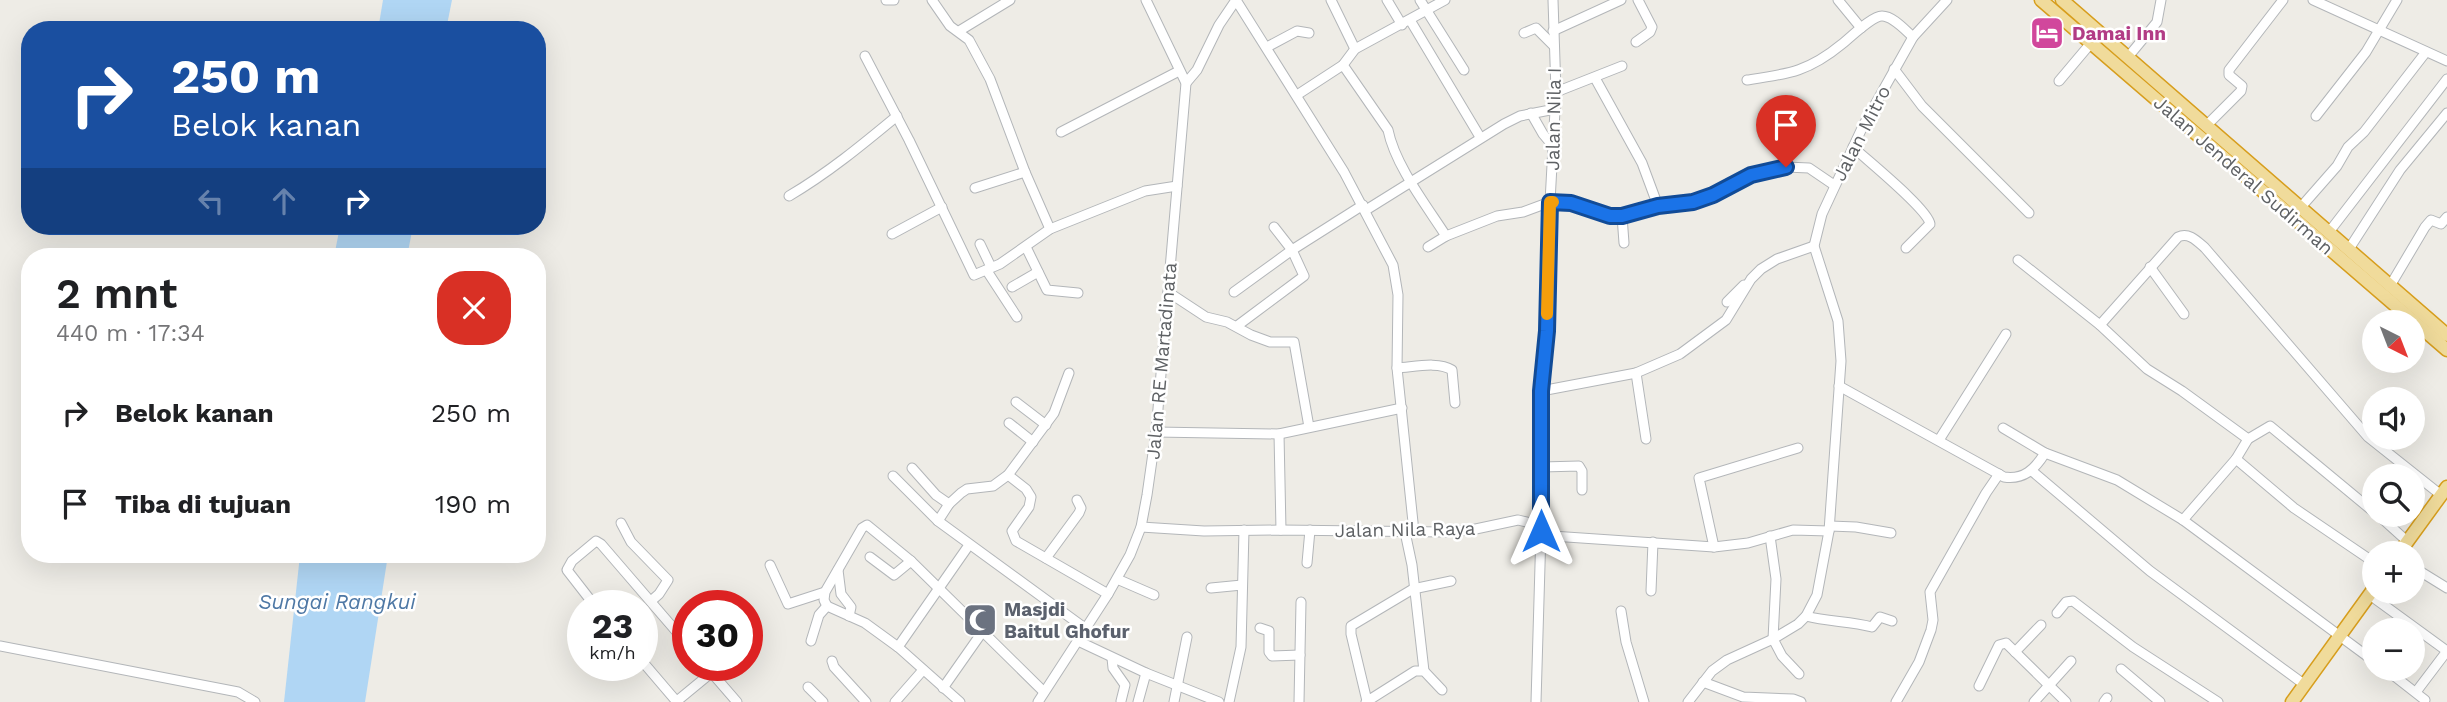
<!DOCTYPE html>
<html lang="id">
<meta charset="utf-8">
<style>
:root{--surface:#fff;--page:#f6f6f6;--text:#202124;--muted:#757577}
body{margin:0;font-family:"Work Sans",sans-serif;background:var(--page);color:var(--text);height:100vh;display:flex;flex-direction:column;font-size:26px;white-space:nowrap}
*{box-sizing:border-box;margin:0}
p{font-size:23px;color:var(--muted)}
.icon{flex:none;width:38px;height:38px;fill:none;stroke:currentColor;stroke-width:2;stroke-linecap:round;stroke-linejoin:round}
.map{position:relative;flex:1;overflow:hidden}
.side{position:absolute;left:21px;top:248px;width:525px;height:315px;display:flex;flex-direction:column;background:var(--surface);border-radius:28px;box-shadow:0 7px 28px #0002}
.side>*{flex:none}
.hud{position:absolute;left:21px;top:21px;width:525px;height:214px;border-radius:28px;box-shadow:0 7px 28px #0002;background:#1a4fa0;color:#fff;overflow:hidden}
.needle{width:46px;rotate:138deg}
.buttons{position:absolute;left:2362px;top:310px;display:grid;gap:14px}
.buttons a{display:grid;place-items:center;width:63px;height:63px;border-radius:50%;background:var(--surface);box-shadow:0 7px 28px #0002;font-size:35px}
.speed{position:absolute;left:567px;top:590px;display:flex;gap:14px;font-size:35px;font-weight:700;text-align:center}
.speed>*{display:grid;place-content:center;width:91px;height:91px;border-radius:50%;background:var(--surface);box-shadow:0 7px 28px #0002;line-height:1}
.speed small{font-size:18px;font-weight:400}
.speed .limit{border:10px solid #d22;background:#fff;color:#111}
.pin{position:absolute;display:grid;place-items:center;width:60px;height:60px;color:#fff;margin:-72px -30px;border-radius:50% 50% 50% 0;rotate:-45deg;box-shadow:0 0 7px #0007}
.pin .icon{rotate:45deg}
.me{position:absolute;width:77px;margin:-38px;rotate:0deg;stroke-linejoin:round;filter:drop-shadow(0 0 5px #0008)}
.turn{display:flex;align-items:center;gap:24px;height:147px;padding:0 35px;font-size:32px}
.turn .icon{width:91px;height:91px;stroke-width:2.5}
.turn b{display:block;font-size:49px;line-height:60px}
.lanes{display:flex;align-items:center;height:66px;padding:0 35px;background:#0003;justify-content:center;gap:35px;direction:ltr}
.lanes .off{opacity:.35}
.round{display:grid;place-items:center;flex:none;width:74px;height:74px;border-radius:28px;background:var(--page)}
.head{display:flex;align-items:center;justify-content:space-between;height:119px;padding:0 35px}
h1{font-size:42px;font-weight:600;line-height:52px}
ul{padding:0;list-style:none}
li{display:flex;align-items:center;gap:21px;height:91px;padding:0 35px}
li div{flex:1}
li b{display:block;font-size:26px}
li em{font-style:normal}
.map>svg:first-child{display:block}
.water{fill:#b0d6f4}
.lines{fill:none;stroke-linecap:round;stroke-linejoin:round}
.minor-casing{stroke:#b3b6b9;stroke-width:11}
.highway-casing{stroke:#d79e1d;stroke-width:15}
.minor{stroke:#fff;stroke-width:9}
.highway{stroke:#f0db9b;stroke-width:12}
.route-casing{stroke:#114b97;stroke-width:18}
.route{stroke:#1a73e8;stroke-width:12}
.slow{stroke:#f59e0b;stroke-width:12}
.labels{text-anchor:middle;stroke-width:5;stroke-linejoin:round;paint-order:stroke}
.hotel-label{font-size:19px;font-weight:bold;fill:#b23c85;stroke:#fff;text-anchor:start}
.street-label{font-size:19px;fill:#5e6164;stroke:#fff}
.worship-label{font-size:19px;font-weight:bold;fill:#5b616d;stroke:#fff;text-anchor:start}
.water-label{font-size:21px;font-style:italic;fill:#4e78a5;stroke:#fff}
</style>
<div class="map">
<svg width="2447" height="702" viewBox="0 0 2447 702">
<rect width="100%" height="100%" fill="#eeece6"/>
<g class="water">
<path d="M 383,0 L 452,0 L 446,30 L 378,30 Z"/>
<path d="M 340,226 L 413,226 L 407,257 L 334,257 Z"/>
<path d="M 300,555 L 388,555 L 365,702 L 284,702 Z"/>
</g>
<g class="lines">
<g class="minor-casing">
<g id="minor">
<path d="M 886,0 L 894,0"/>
<path d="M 932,0 L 950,26 L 969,40 L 990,79 L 1025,172 L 1050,229"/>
<path d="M 1236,0 L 1344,172 L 1393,265 L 1398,295 L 1397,368 L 1414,532"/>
<path d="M 1331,0 L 1355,49"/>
<path d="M 1387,0 L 1402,25"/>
<path d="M 1420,0 L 1464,70"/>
<path d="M 1838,0 L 1861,28"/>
<path d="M 2313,0 L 2447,61"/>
<path d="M 1410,20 L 1480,137"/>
<path d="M 959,31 L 1010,0"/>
<path d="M 1553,31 L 1621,0"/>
<path d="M 1524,33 L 1536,28 L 1554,46"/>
<path d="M 1636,42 L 1650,32 L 1652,27 L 1638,0"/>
<path d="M 1267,47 L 1297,31 L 1309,33"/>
<path d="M 865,56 L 909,140 L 974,275 L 1000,264 L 1050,229 L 1145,191 L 1177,186"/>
<path d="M 2128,57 L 2157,22 L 2161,0"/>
<path d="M 1343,65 L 1388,130 C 1395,165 1426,205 1446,236 L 1497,216 L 1523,212 L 1550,202 L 1571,203 L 1610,216 L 1622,216 L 1658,206 L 1693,202 L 1713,195 L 1751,175 L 1786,167 L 1809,168 L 1834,185"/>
<path d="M 1894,69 L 1922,106 L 2029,213"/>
<path d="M 1595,78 L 1642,163 L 1658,206"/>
<path d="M 1747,80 C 1788,74 1808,72 1842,44 C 1851,37 1872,16 1882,16 C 1893,16 1905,30 1913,37"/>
<path d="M 2059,81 L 2091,43"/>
<path d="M 1186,83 L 1197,70 L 1219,25 L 1236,0"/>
<path d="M 1556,92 L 1622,66"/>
<path d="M 1297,95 L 1343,65 L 1355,49 L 1445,0"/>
<path d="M 1531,113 L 1543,134 L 1554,147"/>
<path d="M 2316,116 L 2366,52 L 2397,0"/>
<path d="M 2207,125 L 2241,91 L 2242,86 L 2229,75 L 2229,70 L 2283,0"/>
<path d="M 1061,132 L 1179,71"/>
<path d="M 1853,147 C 1868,161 1928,209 1930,224 L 1906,248"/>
<path d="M 975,188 L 1025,172"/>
<path d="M 789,196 C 828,173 862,145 897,116"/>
<path d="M 2301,207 L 2337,166 L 2348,147 L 2364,132 L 2426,52"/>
<path d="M 1366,210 L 1504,124 L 1520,116 L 1555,109"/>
<path d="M 1622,216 L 1624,243"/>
<path d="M 2329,232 L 2447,79"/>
<path d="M 892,234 L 942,207"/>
<path d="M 980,244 L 991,267"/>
<path d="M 1026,247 L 1047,290 L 1078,293"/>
<path d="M 1428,247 L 1446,236"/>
<path d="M 2349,249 L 2400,170 L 2447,113"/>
<path d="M 2018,260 L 2100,325 L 2147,369 L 2182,391 L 2248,439"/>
<path d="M 2150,267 L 2184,314"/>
<path d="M 987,271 L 1017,317"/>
<path d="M 2390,286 L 2425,227 L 2431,220 L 2441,224 L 2447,217"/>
<path d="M 1012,287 L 1038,272"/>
<path d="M 1168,292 L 1206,317 L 1227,322 L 1251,335 L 1270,342 L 1294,342 L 1309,427"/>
<path d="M 1234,292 L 1292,250 L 1363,205"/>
<path d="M 1727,302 L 1744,285"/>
<path d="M 2100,325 L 2178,237 C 2189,232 2197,241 2205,248 L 2368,437 L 2441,495"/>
<path d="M 1237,326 L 1304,276 L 1292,250 L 1274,227"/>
<path d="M 1397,368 C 1414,367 1438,361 1452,370 L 1455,403"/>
<path d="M 1636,373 L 1646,439"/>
<path d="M 1839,386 L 2004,477 C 2024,480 2035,469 2045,453"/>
<path d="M 1541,391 L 1636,373 L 1680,354 L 1726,320 L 1751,279 L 1761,269 L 1777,259 L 1814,246"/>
<path d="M 1016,402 L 1046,425"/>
<path d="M 1009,423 L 1033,442"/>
<path d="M 2003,428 L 2045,453 L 2117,480 L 2183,520 L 2375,662"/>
<path d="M 1156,432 L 1279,434 L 1402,408"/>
<path d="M 1279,434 L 1281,530"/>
<path d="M 1939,440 L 2006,334"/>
<path d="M 2236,459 L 2294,508 L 2375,563"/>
<path d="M 1542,467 L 1579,466 L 1582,471 L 1582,490"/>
<path d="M 912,468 L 936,495 L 949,504"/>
<path d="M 2032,471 L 2150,571 L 2305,685"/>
<path d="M 1008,475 L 1026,489 L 1031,497 L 1029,507 L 1012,531 L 1016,541 L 1108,594"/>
<path d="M 893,476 L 938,521 L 1086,629"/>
<path d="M 2377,514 L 2408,542"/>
<path d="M 2183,520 L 2236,459 L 2248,439 L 2270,426 L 2375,513"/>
<path d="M 938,521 L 949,504 L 961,493 L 967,489 L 993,486 L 1008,475 L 1054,413 L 1069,373"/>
<path d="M 621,523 L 631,542 L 668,580 L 659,594 L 651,601"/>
<path d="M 1830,526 L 1856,527 L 1891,533"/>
<path d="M 1141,527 L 1204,531 L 1281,530 L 1445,532 L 1471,530 L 1518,520 L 1531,523 L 1541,531 L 1552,536 L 1714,547 L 1748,543 L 1793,530 L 1829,531"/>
<path d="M 1405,532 L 1412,565 L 1424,671"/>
<path d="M 1770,536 L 1776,579 L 1773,639 L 1782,656 L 1799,674"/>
<path d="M 1714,547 L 1699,478 L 1798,448"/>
<path d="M 870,557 L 894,575 L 911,561 L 1044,692"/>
<path d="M 1046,558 L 1079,513 L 1081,508 L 1077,500"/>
<path d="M 1307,563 L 1310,530"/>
<path d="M 770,565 L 788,604 L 825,592"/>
<path d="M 2413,567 L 2447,588"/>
<path d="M 838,570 L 841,594 L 851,607 L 849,616"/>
<path d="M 1117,579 L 1154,595"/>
<path d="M 1211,588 L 1242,585"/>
<path d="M 1651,591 L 1653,542"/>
<path d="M 2370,595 L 2447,651"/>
<path d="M 595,606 L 567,570 L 572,561 L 596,541 L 601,544 L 688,645"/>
<path d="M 827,606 L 865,623 L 898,647 L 960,702"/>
<path d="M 827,606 L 824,600 L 825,592 L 862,528 L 867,525 L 911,561"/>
<path d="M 1621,611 L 1626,642 L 1644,702"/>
<path d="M 2057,613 L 2066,602 L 2073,601 L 2133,647 L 2218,702"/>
<path d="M 1806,616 C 1828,622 1850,621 1872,627 L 1880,617 L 1892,621"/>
<path d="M 1260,628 L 1269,631 L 1269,652 L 1272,656 L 1300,655"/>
<path d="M 811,641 L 819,615 L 827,606"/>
<path d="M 1078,641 L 1146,673 L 1219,702"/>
<path d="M 0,646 L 238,692 L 255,702"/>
<path d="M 898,647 L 969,545"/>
<path d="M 2015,652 L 2041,625"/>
<path d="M 1112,658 L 1113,668 L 1125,685 L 1121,701"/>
<path d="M 642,661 L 677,702"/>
<path d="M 832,661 L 834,667 L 866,702"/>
<path d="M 705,665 L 737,702"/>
<path d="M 2384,668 L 2425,700"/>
<path d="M 2121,669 L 2160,702"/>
<path d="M 1703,682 L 1743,697 L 1793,699 L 1801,702"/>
<path d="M 1979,686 L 1999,645 L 2006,643 L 2066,702"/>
<path d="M 808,687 L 823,702"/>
<path d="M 943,688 L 983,631"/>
<path d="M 2416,692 L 2447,651"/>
<path d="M 677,701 L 711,673"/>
<path d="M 1367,701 L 1351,634 L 1351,626 L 1413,589 L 1451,581"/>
<path d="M 895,702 L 923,670"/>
<path d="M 1038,702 L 1108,594 L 1130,555 L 1141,527 L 1147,495 L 1156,432 L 1186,83 L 1146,0"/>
<path d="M 1138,702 L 1146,673"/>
<path d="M 1174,702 L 1187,637"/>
<path d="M 1229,702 L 1241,647 L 1244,530"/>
<path d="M 1299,702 L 1301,602"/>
<path d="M 1366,702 L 1415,671 L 1424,671 L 1442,690"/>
<path d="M 1536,702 L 1541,531 L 1541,391 L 1547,331 L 1549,220 L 1556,92 L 1553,0"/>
<path d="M 1688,702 L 1712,671 L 1727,660 L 1773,639 L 1798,624 L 1806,616 L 1817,595 L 1829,531 L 1841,361 L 1838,321 L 1814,246 L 1822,214 L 1863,126 L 1913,37 L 1947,0"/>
<path d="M 1896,702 L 1919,662 L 1931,630 L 1933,620 L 1930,592 L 1986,493 L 1999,474"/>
<path d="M 2034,702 L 2071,661"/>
<path d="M 2104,702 L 2107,698"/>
</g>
</g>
<g class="highway-casing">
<g id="highway">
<path d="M 2041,0 L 2447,350"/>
<path d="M 2062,0 L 2447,335"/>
<path d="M 2399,553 L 2447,487"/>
<path d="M 2292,702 L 2375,587"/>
</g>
</g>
<use href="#minor" class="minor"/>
<use href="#highway" class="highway"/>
</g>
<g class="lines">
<g class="route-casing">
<path id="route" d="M 1541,531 L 1541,391 L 1547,331 L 1550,202 L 1571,203 L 1610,216 L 1622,216 L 1658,206 L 1693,202 L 1713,195 L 1751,175 L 1786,167"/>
</g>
<use href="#route" class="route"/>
<path class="slow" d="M 1547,314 L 1550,202 L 1553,202"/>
</g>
<defs>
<g id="hotel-square" transform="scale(1.75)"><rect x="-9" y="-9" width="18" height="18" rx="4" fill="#d1479c" stroke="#fff"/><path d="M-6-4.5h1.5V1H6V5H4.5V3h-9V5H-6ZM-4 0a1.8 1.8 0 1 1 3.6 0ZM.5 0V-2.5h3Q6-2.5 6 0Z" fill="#fff"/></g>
<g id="mosque-square" transform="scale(1.75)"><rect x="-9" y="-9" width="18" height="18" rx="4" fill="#6b7280" stroke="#fff"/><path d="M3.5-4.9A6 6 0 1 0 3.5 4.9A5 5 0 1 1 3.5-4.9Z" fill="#fff"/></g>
</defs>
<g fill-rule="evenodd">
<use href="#hotel-square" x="2047" y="33"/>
<use href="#mosque-square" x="980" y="620"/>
</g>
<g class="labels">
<g class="hotel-label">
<text x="2072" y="40">Damai Inn</text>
</g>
<g class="street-label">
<text transform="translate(1553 119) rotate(-89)" y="7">Jalan Nila I</text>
<text transform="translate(1861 133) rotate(-63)" y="7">Jalan Mitro</text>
<text transform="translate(2244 175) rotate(41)" y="7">Jalan Jenderal Sudirman</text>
<text transform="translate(1161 361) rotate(-85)" y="7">Jalan RE Martadinata</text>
<text transform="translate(1405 529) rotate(-1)" y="7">Jalan Nila Raya</text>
</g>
<g class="worship-label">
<text x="1004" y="616">Masjdi<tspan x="1004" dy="22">Baitul Ghofur</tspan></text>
</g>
<g class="water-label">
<text x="337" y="609">Sungai Rangkui</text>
</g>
</g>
</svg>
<div class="buttons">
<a><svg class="needle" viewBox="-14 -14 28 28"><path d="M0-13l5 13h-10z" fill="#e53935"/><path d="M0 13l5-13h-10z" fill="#757577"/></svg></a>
<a><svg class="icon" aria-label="sound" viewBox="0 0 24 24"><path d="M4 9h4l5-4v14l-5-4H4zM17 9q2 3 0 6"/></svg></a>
<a><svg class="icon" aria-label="search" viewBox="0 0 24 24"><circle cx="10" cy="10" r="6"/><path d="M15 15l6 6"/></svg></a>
<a>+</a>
<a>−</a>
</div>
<div class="speed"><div>23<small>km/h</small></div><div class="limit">30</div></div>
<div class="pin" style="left:1786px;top:167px;background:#d93025"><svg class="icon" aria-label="arrive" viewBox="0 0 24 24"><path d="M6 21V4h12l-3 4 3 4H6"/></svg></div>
<svg class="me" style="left:1541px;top:531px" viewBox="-20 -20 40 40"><path d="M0-17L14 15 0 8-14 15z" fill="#1a73e8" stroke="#fff" stroke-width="4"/></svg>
<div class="hud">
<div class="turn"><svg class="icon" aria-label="right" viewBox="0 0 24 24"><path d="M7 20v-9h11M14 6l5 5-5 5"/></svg><div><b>250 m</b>Belok kanan</div></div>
<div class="lanes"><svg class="icon off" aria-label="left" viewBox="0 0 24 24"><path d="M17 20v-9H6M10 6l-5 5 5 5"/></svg><svg class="icon off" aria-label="ahead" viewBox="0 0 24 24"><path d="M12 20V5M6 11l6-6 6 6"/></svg><svg class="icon" aria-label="right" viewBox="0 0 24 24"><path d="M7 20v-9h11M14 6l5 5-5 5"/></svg></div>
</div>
<section class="side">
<div class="head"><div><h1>2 mnt</h1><p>440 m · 17:34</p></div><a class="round" style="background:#d93025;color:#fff"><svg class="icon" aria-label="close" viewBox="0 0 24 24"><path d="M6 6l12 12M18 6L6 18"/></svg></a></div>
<ul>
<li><svg class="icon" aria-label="right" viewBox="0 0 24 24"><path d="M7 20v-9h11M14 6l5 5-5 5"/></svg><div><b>Belok kanan</b></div><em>250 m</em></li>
<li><svg class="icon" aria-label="arrive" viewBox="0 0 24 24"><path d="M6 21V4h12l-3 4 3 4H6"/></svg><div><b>Tiba di tujuan</b></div><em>190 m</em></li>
</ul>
</section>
</div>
